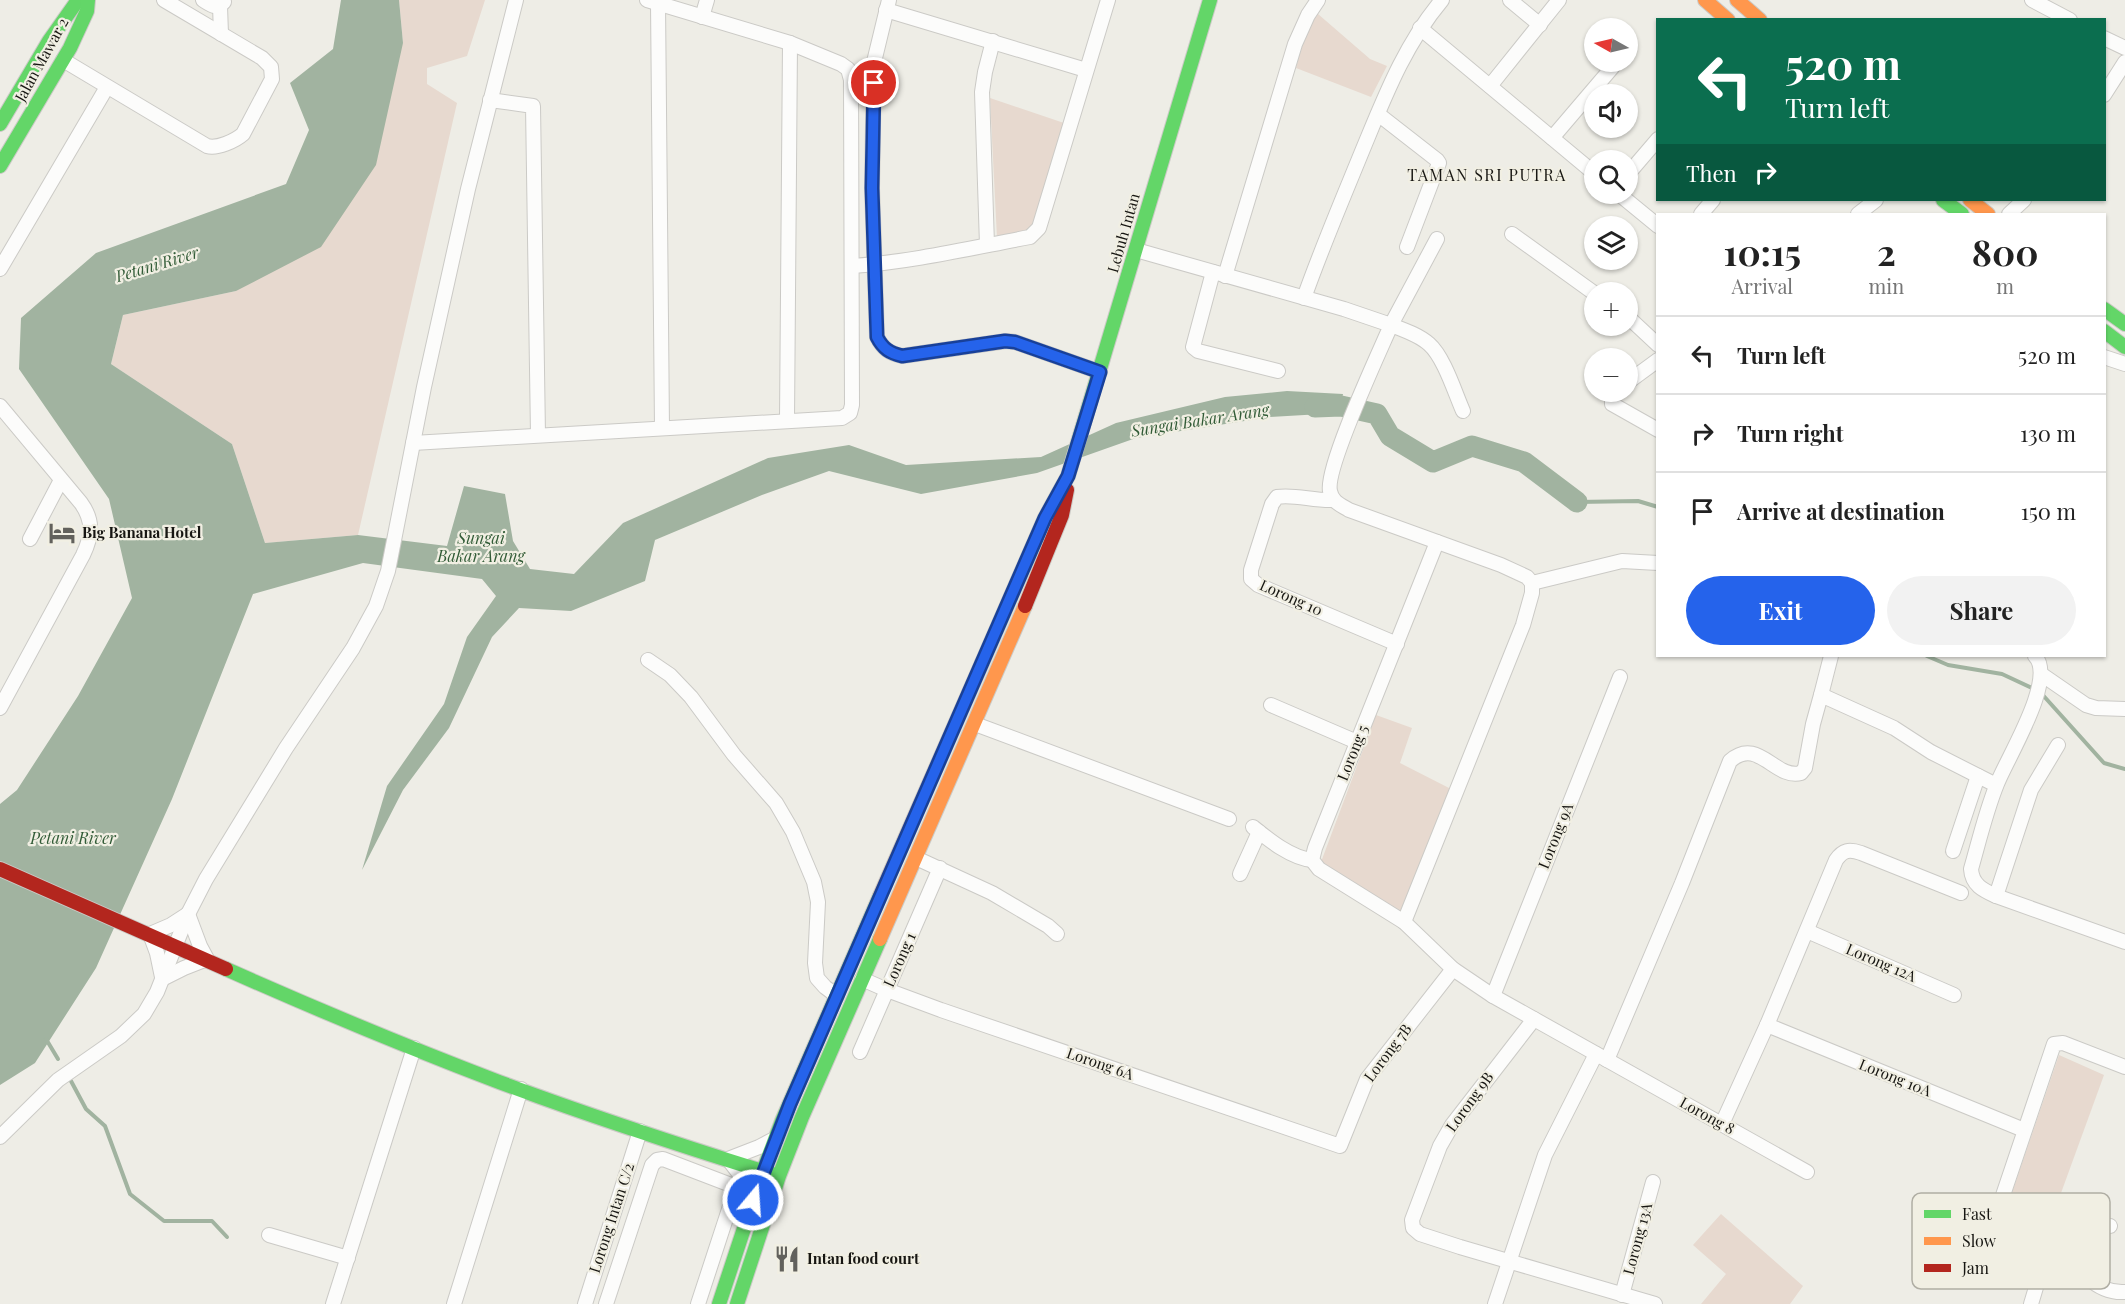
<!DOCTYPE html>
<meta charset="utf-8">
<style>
:root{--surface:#fff;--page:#f2f2f2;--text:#222;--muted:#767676;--line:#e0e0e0;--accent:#2563eb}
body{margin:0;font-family:"Playfair Display",serif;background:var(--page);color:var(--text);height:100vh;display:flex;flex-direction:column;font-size:22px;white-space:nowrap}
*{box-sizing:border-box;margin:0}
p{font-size:20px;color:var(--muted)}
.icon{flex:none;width:33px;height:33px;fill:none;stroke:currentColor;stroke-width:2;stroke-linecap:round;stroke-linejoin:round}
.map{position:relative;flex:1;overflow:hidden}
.side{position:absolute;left:1656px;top:213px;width:450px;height:444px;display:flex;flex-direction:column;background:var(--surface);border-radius:0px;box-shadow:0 2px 4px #0004}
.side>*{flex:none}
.guide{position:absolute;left:1656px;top:18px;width:450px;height:183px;border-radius:0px;box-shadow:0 2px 4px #0004;background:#0b6e4f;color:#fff;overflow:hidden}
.needle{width:39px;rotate:278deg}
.fabs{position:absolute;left:1584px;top:18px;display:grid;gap:12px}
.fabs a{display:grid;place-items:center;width:54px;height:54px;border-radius:50%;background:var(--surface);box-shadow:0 2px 4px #0004;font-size:30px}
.pin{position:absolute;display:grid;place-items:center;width:51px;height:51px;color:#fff;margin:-26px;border:3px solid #fff;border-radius:50%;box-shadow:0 2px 6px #0007}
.me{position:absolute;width:66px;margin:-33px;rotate:18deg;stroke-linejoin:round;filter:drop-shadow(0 0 4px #0008)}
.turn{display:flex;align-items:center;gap:21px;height:126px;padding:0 30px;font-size:27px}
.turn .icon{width:78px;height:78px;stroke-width:2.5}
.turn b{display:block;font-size:42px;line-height:51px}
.then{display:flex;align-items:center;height:57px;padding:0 30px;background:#0003;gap:12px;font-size:22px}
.eta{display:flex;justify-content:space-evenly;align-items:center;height:102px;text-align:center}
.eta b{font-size:36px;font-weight:700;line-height:42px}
.primary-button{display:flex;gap:12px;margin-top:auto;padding:12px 30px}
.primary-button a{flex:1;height:69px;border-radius:36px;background:var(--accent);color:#fff;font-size:24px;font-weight:700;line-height:69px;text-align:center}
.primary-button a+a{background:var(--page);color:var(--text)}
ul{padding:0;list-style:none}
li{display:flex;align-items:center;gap:18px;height:78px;padding:0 30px;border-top:2px solid var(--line)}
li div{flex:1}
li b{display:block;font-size:22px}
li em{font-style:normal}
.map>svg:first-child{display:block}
.green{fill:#e7d9cf}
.water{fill:#a1b3a0}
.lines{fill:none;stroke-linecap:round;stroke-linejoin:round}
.stream{stroke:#a1b3a0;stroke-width:4}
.river{stroke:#a1b3a0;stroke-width:21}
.street-casing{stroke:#cbcac6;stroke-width:16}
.fast-casing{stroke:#cbcac6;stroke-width:16}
.slow-casing{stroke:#cbcac6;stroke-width:16}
.jam-casing{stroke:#cbcac6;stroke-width:16}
.street{stroke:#fcfcfb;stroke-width:14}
.fast{stroke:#63d668;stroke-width:14}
.slow{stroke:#ff974d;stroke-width:14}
.jam{stroke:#b3261e;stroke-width:14}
.route-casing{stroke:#184099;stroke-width:15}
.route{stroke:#2563eb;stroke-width:10}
.labels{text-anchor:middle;stroke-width:4.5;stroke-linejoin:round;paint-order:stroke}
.street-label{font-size:15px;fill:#171612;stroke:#f1efe3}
.poi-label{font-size:15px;font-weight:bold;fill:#171612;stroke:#f1efe3;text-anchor:start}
.neighbourhood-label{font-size:16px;letter-spacing:1.5px;fill:#171612;stroke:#f1efe3}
.water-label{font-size:16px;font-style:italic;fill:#315b36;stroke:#f1efe3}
.key{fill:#f1efe3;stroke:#b0aea4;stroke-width:1.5}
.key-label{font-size:16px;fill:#171612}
</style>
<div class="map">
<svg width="2125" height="1304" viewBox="0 0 2125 1304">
<rect width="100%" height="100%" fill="#eeede6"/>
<g class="green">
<path d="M 399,0 L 485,0 L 467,56 L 427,68 L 427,84 L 457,103 L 358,535 L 265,543 L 232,444 L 111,364 L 123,315 L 236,291 L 403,43 Z"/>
<path d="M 1318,14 L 1370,59 L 1387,66 L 1371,97 L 1296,68 L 1305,32 Z"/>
<path d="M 990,98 L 1064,123 L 1036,222 L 1024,234 L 997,238 Z"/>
<path d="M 1376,715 L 1412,728 L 1400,763 L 1451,789 L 1403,916 L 1321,862 Z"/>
<path d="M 2059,1055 L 2104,1075 L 2053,1215 L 2005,1213 Z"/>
<path d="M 1721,1214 L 1803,1286 L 1790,1304 L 1701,1304 L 1726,1274 L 1693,1245 Z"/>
</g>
<path class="water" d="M 341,0 L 399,0 L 403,43 L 376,165 L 321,247 L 236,291 L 123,315 L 111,364 L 232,444 L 265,543 L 358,535 L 447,546 L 464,486 L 505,494 L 513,541 L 530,569 L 574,574 L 623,523 L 768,458 L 849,445 L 906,465 L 1041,457 L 1116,423 L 1225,397 L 1287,391 L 1343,394 L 1339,413 L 1270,417 L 1136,438 L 1037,473 L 921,494 L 829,471 L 762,495 L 655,540 L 645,581 L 571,611 L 519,608 L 492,637 L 449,728 L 403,790 L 362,870 L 387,786 L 444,704 L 467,637 L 496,596 L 482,579 L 363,563 L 253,594 L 172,799 L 96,968 L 35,1063 L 0,1085 L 0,804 L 17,790 L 78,696 L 132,598 L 109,499 L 19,369 L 21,318 L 96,253 L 286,184 L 309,130 L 290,83 L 333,49 Z"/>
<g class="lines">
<g class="stream">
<path d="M 1577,502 L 1638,501 L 1658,507"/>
<path d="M 1927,656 L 1948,665 L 2002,674 L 2034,689"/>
<path d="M 2041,693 L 2104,763 L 2125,769"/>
<path d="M 46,1039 L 58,1059"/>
<path d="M 71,1081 L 86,1109 L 105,1126 L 130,1194 L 164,1221 L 212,1221 L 227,1237"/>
</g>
<path class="river" d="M 1315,407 L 1341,406 L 1377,414 L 1390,436 L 1433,462 L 1472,446 L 1524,462 L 1577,502"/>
<g class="street-casing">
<g id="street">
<path d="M 203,0 C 211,5 217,10 224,2"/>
<path d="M 889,0 L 874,62 L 872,188 L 877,337 C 883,349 889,353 902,356 L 1006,341 L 1015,342 L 1100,372"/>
<path d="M 1510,0 L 1540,25"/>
<path d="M 2032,0 L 2070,20"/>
<path d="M 658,3 L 662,428"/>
<path d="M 220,6 L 221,34"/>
<path d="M 886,10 L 1086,70"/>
<path d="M 702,17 L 707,0"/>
<path d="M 1420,28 L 1594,173"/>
<path d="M 2104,38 L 2125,48"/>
<path d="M 63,60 L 207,146 C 217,149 235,141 243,134 L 272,79 L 271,67 L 262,58 L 164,0"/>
<path d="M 1490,86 L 1559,0"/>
<path d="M 2104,95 L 2125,62"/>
<path d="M 490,100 L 533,106 L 538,435"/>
<path d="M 1378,114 L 1437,160 L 1439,163 L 1407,247"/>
<path d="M 1552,138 L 1616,63"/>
<path d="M 1628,174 L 1658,139"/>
<path d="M 1619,194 L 1658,226"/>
<path d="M 1701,214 L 1713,200"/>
<path d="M 1858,214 L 1876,200"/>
<path d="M 2009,214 L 2024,200"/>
<path d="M 1512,234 L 1594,293"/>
<path d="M 1437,239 L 1391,325 C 1404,330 1419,335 1429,344 C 1444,357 1455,393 1463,411"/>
<path d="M 987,245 L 982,92 L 985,72 L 993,41"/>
<path d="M 1136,250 L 1344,309 L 1391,325 C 1379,353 1325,468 1330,491 C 1332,502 1341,505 1349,510 L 1501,565 L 1527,577 L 1532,583 L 1532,593 L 1523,625 L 1404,922"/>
<path d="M 852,266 C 911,262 971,248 1030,237 L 1039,228 L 1108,0"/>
<path d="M 0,269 L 107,87"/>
<path d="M 1213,272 L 1193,347 L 1198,351 L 1278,371"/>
<path d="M 1225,276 L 1295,44 L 1308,15 L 1318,0"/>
<path d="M 1304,298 C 1322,247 1343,198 1363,149 C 1385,96 1405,44 1442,0"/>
<path d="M 1628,317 L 1658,345"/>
<path d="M 2104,357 L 2125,364"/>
<path d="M 1628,382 L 1658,360"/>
<path d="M 1615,392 L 1612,396 L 1612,404 L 1658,430"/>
<path d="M 0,406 L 81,503 C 94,521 92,536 83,555 L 0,708"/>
<path d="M 787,420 L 790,43"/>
<path d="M 413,443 L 842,418 L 850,413 L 852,405 L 851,80 L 848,69 L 841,64 L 790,43 L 647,0"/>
<path d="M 1333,500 C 1314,501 1294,494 1277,497 L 1272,504 L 1251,570 L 1251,579 L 1258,585 L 1397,644"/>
<path d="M 30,539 L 61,480"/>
<path d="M 1437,542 L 1315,848 L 1312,860 L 1319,869 L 1404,922 L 1453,969 L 1493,996 L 1807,1172"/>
<path d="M 1532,583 L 1622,561 L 1658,563"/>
<path d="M 2035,656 C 2057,679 2007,758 1997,784 C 1986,811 1979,841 1971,869 C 1972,885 1983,890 1996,896 L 2125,942"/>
<path d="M 648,660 L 670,675 L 691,697 L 734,755 L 776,803 L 793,832 L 814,882 L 818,902 L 815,963 L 817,978 L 825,987 L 837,996"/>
<path d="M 2041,674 L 2086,705 L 2096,708 L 2125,709"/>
<path d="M 1821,695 L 1831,656"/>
<path d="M 1271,705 L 1357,742"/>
<path d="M 975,724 L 1229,819"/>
<path d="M 1253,827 C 1269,840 1291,858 1312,860"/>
<path d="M 1953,851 L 1978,776"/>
<path d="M 916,858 L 992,893 L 1048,926 L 1057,934"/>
<path d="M 1240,874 L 1259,832"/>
<path d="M 1996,896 L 2031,790 L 2058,745"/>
<path d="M 1807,931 L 1954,995"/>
<path d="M 162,977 L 157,953 L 150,934 L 171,925 L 188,914"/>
<path d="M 162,979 L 184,968 L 207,959 L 200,946 L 188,914"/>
<path d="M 862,979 L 887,990 L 941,1010 L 1340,1146 L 1367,1079 L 1453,969"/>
<path d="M 1493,996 L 1620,677"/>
<path d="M 1534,1019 L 1452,1125 L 1440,1146 L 1412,1220 L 1413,1228 L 1420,1234 L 1460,1247 L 1655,1304"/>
<path d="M 1767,1025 L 2024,1130"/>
<path d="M 860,1052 L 940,868"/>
<path d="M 1607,1060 L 1682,883 L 1730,761 C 1758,736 1775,780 1801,773 L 1805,768 L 1813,724 L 1821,695 L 1894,728 L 1931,752 L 1996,785"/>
<path d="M 1722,1124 L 1767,1025 L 1836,860 C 1843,850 1849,849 1861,853 L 1961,893"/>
<path d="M 0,1137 L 58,1080 L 121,1036 L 144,1014 L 157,992 L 188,914 L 206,879 L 286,748 L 353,648 L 376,606 L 388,571 L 424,387 L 468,189 L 516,0"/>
<path d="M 753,1200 L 745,1181 L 728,1159 L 759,1147 L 776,1138"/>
<path d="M 1926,1204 L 1995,1219 L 2054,1044 L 2063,1043 L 2125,1067"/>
<path d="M 1995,1219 L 2058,1243 L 2067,1242 L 2088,1231 L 2110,1226"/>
<path d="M 269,1235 L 348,1258"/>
<path d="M 2064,1242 C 2075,1267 2095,1294 2125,1292"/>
<path d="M 1622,1295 L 1653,1182"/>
<path d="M 333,1304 L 414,1048"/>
<path d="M 454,1304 L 521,1089"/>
<path d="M 585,1304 L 640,1131"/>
<path d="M 606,1304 L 652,1165 L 657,1160 L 663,1159 L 731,1185 L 734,1188 L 734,1194 L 698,1304"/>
<path d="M 1495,1304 L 1545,1155 L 1596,1054"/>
<path d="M 2031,1304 L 2046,1254 L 2047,1239"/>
</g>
</g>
<g class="fast-casing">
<g id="fast">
<path d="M 0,124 L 49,41 L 78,0"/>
<path d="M 0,166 L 70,48 L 87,11 L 88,0"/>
<path d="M 1943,200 L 1962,214"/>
<path d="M 2104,309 L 2125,324"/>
<path d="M 2104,331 L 2125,347"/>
<path d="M 982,663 L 1045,518 L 1068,476 L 1210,0"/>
<path d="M 226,969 C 316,1009 407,1047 499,1082 C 590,1116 682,1146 775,1175"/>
<path d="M 719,1304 L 763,1171 L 782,1121 L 880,896"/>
<path d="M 737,1304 L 779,1176 L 802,1117 L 880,939"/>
</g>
</g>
<g class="slow-casing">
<g id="slow">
<path d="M 1705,0 L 1728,20"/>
<path d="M 1737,0 L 1760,20"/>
<path d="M 1970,200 L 1988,214"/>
<path d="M 880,896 L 982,663"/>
<path d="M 880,939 L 1025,606"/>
</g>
</g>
<g class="jam-casing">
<g id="jam">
<path d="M 1025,606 L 1062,515 L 1067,490"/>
<path d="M 0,869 L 226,969"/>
</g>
</g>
<use href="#street" class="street"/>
<use href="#fast" class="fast"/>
<use href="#slow" class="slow"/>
<use href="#jam" class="jam"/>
</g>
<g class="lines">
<g class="route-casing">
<path id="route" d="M 753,1200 L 790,1104 L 1045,518 L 1068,476 L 1100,372 L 1015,342 L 1005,341 L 902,356 C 890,353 883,349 877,337 L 872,188 L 874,83"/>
</g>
<use href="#route" class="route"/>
</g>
<defs>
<g id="hotel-bare" transform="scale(2.07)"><path d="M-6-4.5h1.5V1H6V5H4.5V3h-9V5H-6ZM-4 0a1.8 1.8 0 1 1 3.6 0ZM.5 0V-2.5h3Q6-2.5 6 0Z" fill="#62615c" stroke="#f1efe3" stroke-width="2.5" paint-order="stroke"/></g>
<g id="restaurant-bare" transform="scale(2.07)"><path d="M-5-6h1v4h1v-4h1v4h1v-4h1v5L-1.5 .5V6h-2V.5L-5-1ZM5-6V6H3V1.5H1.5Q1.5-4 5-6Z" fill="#62615c" stroke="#f1efe3" stroke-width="2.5" paint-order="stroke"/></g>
</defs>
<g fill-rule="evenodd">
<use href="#hotel-bare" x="62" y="533"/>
<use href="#restaurant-bare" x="787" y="1259"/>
</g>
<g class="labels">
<g class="street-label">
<text transform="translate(42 60) rotate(-61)" y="5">Jalan Mawar 2</text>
<text transform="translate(1124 233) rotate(-74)" y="5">Lebuh Intan</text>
<text transform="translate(1291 598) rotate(24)" y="5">Lorong 10</text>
<text transform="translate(1353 753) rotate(-68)" y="5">Lorong 5</text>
<text transform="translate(1556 836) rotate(-68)" y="5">Lorong 9A</text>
<text transform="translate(900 960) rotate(-66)" y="5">Lorong 1</text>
<text transform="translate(1881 963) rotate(23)" y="5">Lorong 12A</text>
<text transform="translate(1388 1053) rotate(-53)" y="5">Lorong 7B</text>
<text transform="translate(1100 1064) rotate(19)" y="5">Lorong 6A</text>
<text transform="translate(1895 1078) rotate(22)" y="5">Lorong 10A</text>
<text transform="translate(1470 1102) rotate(-54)" y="5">Lorong 9B</text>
<text transform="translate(1707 1116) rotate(29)" y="5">Lorong 8</text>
<text transform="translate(612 1218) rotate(-72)" y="5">Lorong Intan C/2</text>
<text transform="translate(1638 1239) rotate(-75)" y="5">Lorong 13A</text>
</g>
<g class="poi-label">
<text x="82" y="538">Big Banana Hotel</text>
<text x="807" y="1264">Intan food court</text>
</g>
<g class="neighbourhood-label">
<text x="1487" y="181">TAMAN SRI PUTRA</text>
</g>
<g class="water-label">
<text transform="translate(157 264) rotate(-17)" y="6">Petani River</text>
<text transform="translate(1200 420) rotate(-9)" y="6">Sungai Bakar Arang</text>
<text x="481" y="544">Sungai<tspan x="481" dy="18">Bakar Arang</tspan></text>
<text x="73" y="844">Petani River</text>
</g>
</g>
<rect x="1912" y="1193" width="198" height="96" rx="9" class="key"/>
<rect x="1924" y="1210" width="27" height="8" fill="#63d668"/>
<rect x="1924" y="1237" width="27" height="8" fill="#ff974d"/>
<rect x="1924" y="1264" width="27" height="8" fill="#b3261e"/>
<g class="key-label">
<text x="1962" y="1220">Fast</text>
<text x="1962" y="1247">Slow</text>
<text x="1962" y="1274">Jam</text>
</g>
</svg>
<div class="fabs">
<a><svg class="needle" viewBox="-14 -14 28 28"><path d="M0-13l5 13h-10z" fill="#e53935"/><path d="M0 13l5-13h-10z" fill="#767676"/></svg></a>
<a><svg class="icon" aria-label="sound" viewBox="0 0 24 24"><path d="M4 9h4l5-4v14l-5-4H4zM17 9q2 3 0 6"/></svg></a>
<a><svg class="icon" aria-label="search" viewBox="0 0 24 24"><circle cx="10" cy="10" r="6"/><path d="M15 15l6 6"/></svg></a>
<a><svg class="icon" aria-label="layers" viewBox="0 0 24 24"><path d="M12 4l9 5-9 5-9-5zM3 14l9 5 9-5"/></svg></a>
<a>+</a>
<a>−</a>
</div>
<div class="pin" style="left:874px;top:83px;background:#d93025"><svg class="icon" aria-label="arrive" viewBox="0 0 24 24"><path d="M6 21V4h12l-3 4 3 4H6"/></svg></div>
<svg class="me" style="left:753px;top:1200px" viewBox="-20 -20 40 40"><circle r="17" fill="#2563eb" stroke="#fff" stroke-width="3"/><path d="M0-11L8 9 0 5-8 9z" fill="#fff"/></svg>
<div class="guide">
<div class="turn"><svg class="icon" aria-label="left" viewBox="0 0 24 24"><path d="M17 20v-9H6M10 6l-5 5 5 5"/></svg><div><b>520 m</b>Turn left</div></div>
<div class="then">Then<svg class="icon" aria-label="right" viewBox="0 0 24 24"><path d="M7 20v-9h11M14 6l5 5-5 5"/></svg></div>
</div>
<section class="side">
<div class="eta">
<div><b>10:15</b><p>Arrival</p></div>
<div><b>2</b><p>min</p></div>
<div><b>800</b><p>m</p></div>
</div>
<ul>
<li><svg class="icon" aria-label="left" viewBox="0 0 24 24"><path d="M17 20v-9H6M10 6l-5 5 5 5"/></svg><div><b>Turn left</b></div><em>520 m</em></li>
<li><svg class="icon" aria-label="right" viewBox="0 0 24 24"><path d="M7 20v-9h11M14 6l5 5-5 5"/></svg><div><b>Turn right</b></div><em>130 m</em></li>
<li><svg class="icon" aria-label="arrive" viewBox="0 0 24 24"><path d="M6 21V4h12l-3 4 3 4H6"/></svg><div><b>Arrive at destination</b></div><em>150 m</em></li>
</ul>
<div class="primary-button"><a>Exit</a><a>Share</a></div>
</section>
</div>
